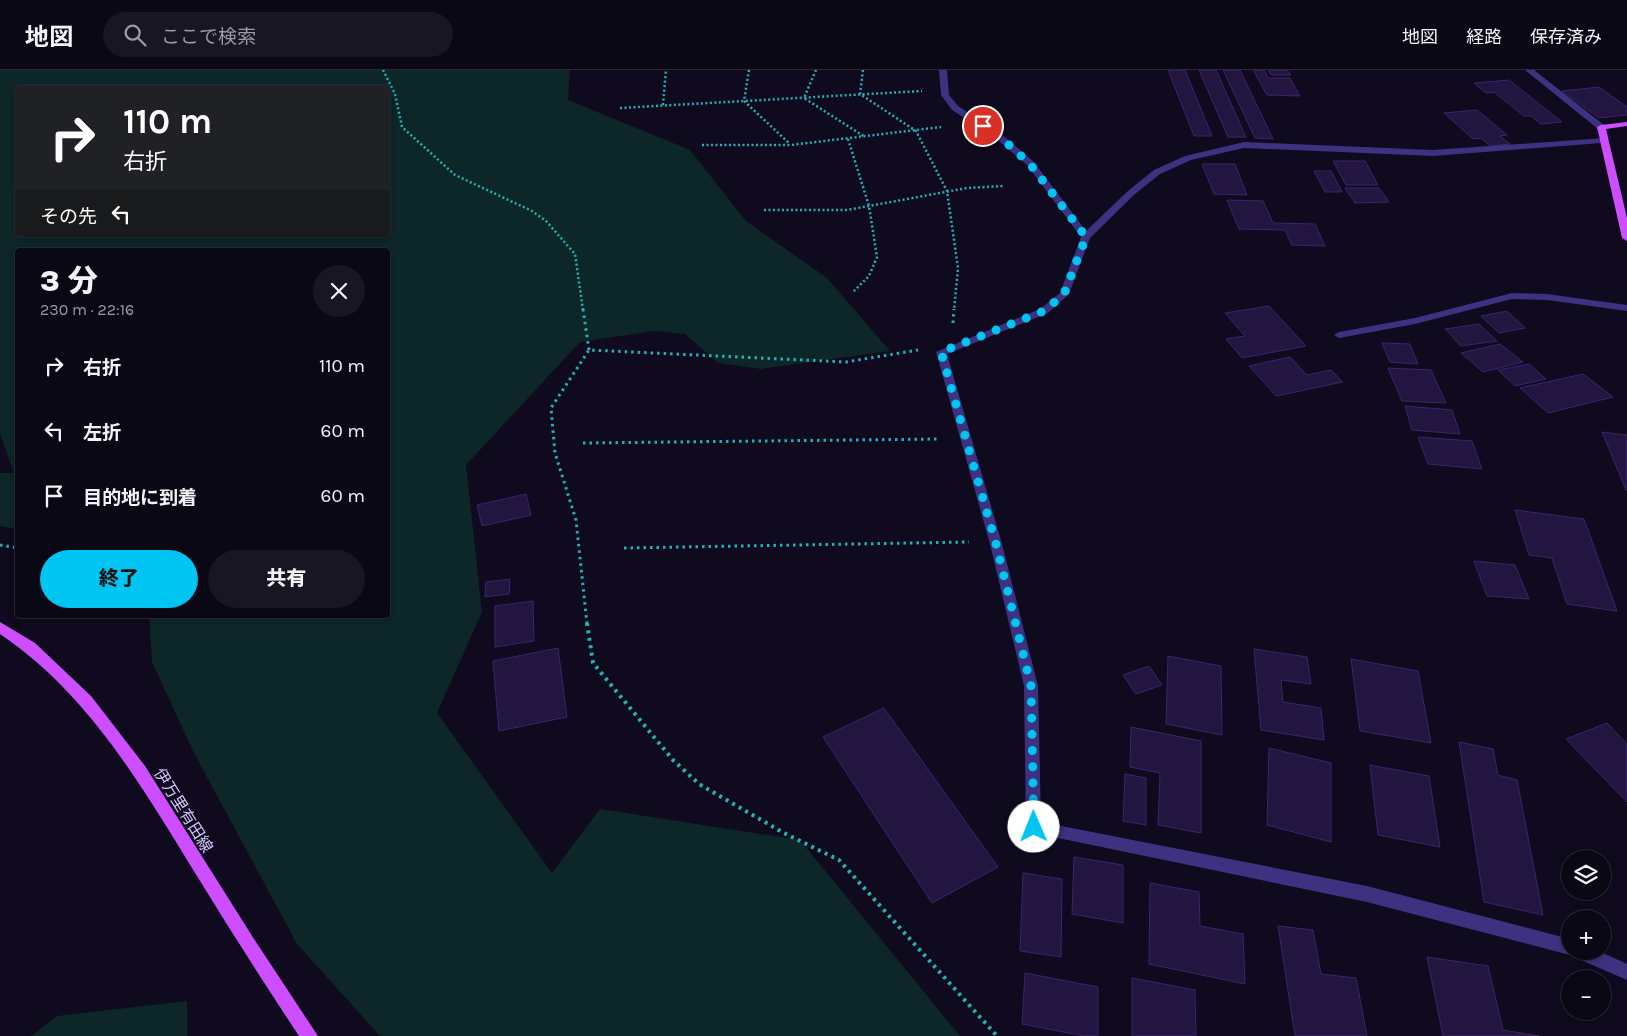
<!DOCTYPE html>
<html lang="ja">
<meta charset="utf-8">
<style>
:root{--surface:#0b0816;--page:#191623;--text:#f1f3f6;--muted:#9a9aa1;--line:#2b2935;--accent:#00c4f2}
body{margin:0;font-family:Karla,"Noto Sans JP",sans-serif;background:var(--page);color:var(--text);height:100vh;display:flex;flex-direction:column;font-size:19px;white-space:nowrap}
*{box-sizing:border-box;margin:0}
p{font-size:16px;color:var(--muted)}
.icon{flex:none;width:28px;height:28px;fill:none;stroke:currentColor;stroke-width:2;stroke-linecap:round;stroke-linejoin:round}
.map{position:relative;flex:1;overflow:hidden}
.details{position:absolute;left:15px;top:178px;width:375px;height:370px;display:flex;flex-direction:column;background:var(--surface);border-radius:5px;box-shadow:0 2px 8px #0003,0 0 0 1px var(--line)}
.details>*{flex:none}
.guide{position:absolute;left:15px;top:15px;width:375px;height:152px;border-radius:5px;box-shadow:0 2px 8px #0003,0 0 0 1px var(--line);background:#202124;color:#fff;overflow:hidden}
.controls{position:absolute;left:1561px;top:780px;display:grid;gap:10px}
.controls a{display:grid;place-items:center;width:50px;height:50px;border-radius:50%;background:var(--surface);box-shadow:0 2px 8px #0003,0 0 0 1px var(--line);font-size:25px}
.pin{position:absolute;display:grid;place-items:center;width:42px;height:42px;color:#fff;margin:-21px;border:2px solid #fff;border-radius:50%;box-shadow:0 1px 5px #0007}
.me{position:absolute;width:55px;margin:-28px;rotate:359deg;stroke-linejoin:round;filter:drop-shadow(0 0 4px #0008)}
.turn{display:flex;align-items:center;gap:18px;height:105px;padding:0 25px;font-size:22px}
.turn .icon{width:65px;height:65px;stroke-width:2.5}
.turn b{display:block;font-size:35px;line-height:42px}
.then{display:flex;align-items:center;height:48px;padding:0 25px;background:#0003;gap:10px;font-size:19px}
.round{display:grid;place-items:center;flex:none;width:52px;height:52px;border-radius:26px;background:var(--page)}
.headline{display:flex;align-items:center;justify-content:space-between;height:85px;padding:0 25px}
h1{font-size:30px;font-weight:800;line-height:38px}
.cta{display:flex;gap:10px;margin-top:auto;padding:10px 25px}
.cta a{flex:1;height:58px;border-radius:30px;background:var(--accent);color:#111;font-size:20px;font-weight:800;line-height:58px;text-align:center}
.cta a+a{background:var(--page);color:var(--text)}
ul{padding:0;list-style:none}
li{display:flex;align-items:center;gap:15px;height:65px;padding:0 25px}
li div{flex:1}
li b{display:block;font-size:19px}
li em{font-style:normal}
header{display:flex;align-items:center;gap:30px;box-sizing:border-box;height:70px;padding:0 25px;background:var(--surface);border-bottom:1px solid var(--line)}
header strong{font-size:24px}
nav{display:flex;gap:28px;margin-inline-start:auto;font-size:18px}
.search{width:350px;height:45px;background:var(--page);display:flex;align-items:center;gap:12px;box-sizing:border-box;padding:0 18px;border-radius:28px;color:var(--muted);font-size:19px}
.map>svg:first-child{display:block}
.green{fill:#0d2628;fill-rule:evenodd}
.building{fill:#221540;stroke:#3a256e}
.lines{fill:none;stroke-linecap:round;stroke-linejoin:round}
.path-far2{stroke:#24b1b5;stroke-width:2.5;stroke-dasharray:2 2.5;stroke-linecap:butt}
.path-far1{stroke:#24b1b5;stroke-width:3;stroke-dasharray:2.5 4;stroke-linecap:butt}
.path{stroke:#24b1b5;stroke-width:4;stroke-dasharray:3 4.5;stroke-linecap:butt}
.minor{fill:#3c3280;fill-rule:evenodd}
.major{fill:#cd4eff;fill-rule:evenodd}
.route{stroke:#00c4f2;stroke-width:9;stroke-dasharray:0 16.2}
.labels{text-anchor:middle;stroke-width:4;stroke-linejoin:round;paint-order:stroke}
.near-street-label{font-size:16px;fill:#d2c7ff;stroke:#0f0a1e}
</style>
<header>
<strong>地図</strong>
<div class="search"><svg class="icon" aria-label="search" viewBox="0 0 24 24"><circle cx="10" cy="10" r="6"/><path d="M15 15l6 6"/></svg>ここで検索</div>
<nav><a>地図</a><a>経路</a><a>保存済み</a></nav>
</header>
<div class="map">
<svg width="1627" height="966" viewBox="0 0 1627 966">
<rect width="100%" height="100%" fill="#0f0a1e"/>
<g class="green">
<path d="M 0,0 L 570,0 L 568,30 L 690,80 L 746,151 L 827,208 L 890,281 L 761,299 L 718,293 L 685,264 L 654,261 L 580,272 L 466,395 L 482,542 L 437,643 L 552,803 L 600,739 L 800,770 L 960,966 L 380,966 L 297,874 L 194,683 L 152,592 L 149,545 L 388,545 L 388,180 L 18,180 L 17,459 L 0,456 L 0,403 L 14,403 L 0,364 ZM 18,18 L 388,18 L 388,165 L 18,165 Z"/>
<path d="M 187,931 L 187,966 L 31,966 L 57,946 Z"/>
</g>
<g class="building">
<path d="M 1168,0 L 1185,0 L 1212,66 L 1194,66 Z"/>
<path d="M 1199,0 L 1216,0 L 1246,67 L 1228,67 Z"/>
<path d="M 1223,0 L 1240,0 L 1273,69 L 1255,68 Z"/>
<path d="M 1253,0 L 1264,0 L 1268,8 L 1290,8 L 1300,26 L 1267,25 Z"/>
<path d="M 1268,0 L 1287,0 L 1291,5 L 1271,5 Z"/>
<path d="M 1509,10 L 1562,52 L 1541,54 L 1531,46 L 1524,46 L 1494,22 L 1486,23 L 1474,13 Z"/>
<path d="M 1599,17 L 1627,37 L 1627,45 L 1599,48 L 1562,21 Z"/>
<path d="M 1477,40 L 1507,65 L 1500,66 L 1510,74 L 1490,76 L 1481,68 L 1473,69 L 1444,43 Z"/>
<path d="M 1333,91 L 1365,91 L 1378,115 L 1346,115 Z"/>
<path d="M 1202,94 L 1235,94 L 1247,125 L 1214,124 Z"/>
<path d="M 1314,101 L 1331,101 L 1342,122 L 1325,122 Z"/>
<path d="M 1345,118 L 1379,118 L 1389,132 L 1355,133 Z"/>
<path d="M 1227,130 L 1263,131 L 1273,153 L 1315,154 L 1325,176 L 1292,175 L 1285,160 L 1239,159 Z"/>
<path d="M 1269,236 L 1306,276 L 1242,288 L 1226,269 L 1245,266 L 1225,243 Z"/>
<path d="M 1507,241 L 1525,258 L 1499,263 L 1481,246 Z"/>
<path d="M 1479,254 L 1497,271 L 1461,276 L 1445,259 Z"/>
<path d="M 1382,273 L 1410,274 L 1418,294 L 1390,292 Z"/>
<path d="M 1500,274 L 1523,292 L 1483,302 L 1461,283 Z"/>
<path d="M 1290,287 L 1307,305 L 1331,300 L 1343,312 L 1276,326 L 1249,296 Z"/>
<path d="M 1529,294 L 1546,309 L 1515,316 L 1498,300 Z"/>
<path d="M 1388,298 L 1431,300 L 1446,333 L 1402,331 Z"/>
<path d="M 1583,304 L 1613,327 L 1548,343 L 1520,318 Z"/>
<path d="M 1405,336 L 1452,340 L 1460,364 L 1412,360 Z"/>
<path d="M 1602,362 L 1627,365 L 1627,420 L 1626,420 Z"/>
<path d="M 1418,367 L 1472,371 L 1482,399 L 1428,394 Z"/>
<path d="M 526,424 L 531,445 L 482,456 L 477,435 Z"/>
<path d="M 1515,440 L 1584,449 L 1617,541 L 1567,534 L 1552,488 L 1529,485 Z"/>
<path d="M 1474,491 L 1515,495 L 1529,529 L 1487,526 Z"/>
<path d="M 510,509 L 509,524 L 485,527 L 486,512 Z"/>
<path d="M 533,531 L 534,571 L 495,577 L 495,536 Z"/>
<path d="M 558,578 L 567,647 L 499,661 L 493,591 Z"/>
<path d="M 1254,579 L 1307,587 L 1311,614 L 1281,610 L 1283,632 L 1321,638 L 1324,670 L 1261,660 Z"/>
<path d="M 1168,586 L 1221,596 L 1222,665 L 1166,654 Z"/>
<path d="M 1351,589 L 1418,601 L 1431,673 L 1360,661 Z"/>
<path d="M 1149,596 L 1162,615 L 1136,624 L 1123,605 Z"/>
<path d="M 884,638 L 998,797 L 932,833 L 823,667 Z"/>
<path d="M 1607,653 L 1627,674 L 1627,732 L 1566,669 Z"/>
<path d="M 1131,657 L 1201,671 L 1201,763 L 1158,755 L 1160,703 L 1130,697 Z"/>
<path d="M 1459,672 L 1493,679 L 1498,705 L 1517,710 L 1543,845 L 1484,832 Z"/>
<path d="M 1269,678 L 1331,693 L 1331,772 L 1267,755 Z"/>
<path d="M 1370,695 L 1429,706 L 1440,777 L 1378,765 Z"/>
<path d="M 1125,704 L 1146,708 L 1146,755 L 1123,751 Z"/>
<path d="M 1074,787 L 1123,795 L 1123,853 L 1072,844 Z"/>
<path d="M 1023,803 L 1062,809 L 1061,887 L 1020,881 Z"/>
<path d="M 1150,813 L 1199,822 L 1200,856 L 1243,864 L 1245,914 L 1149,894 Z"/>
<path d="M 1278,856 L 1313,860 L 1321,904 L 1356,908 L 1367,966 L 1295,966 Z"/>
<path d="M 1427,887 L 1488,896 L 1503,960 L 1539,966 L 1443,966 Z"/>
<path d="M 1025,903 L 1098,917 L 1098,966 L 1084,966 L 1022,954 Z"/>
<path d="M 1132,908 L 1195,920 L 1196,966 L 1132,966 Z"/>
</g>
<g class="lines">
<g class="path-far2">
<path d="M 383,0 L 395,24 L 402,57 L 455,105 L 532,141 L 546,151 L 575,184 L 583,240"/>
<path d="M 749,0 L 744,31 L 790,74"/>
<path d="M 816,0 L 804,28 L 865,67"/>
<path d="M 863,0 L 860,24 L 916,61 L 947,121 L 958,198 L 954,240"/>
<path d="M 663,35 L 666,0"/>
<path d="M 620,38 L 922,21"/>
<path d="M 848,69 L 869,136 L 877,187 L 869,206 L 853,222"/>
<path d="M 702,75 L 791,75 L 941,57"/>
<path d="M 764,140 L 847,140 L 967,118 L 1004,116"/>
</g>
<g class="path-far1">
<path d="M 583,239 L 589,280"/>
<path d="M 953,253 L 954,239"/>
<path d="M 583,373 L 940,369"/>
<path d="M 0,475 L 18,478"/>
<path d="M 624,478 L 969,472"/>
<path d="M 587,554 L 576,450 L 555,383 L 551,338 L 589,280 L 846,292 L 918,280"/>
</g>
<path class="path" d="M 587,553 L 593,593 L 673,690 L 699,714 L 782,762 L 839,790 L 997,966"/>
<g class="minor">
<path d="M 939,0 L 947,0 L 949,25 L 958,36 L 1000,63 L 1033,91 L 1086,161 L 1129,120 L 1154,100 L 1185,86 L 1244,72 L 1433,80 L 1605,68 L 1605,72 L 1602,73 L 1433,86 L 1244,78 L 1191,90 L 1160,104 L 1135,124 L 1090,168 L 1069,224 L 1048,243 L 947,284 L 1002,474 L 1038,616 L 1041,752 L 1367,816 L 1570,869 L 1570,881 L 1599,881 L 1627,894 L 1627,910 L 1574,887 L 1573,884 L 1570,885 L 1367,832 L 1029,762 L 1026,757 L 1024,616 L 990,474 L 936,282 L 1040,239 L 1060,223 L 1081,167 L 1027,95 L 994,67 L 952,40 L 941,25 Z"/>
<path d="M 1525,0 L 1534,0 L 1604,55 L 1604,59 L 1598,59 Z"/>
<path d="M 1512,223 L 1547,224 L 1627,235 L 1627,241 L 1547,230 L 1512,229 L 1415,254 L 1339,268 L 1334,265 L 1339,262 L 1415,248 Z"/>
</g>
<g class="major">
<path d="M 1627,52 L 1627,56 L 1606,59 L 1627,148 L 1627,171 L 1622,168 L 1597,57 L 1601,55 Z"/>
<path d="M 0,552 L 35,573 L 91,626 L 145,696 L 254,869 L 318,966 L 299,966 C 264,913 230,860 197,806 C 142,717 89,624 0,564 Z"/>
</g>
</g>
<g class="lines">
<path class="route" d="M 983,56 L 998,65 L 1030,94 L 1086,167 L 1064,224 L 1044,241 L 941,282 L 996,474 L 1031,616 L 1034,757"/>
</g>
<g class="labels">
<g class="near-street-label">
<text transform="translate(184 740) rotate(58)" y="6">伊万里有田線</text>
</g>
</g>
</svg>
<div class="controls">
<a><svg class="icon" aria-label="layers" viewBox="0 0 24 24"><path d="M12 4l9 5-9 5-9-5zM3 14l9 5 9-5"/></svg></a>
<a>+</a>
<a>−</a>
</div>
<div class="pin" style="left:983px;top:56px;background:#d93025"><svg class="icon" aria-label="arrive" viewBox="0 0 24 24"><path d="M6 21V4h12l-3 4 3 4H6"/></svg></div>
<svg class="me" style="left:1034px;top:757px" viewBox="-20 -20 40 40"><circle r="19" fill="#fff"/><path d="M0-13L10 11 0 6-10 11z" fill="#00c4f2"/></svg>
<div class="guide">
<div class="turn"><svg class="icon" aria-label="right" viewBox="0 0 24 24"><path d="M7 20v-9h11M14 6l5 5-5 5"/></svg><div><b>110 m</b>右折</div></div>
<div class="then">その先<svg class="icon" aria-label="left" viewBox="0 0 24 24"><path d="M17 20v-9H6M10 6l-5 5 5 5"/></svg></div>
</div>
<section class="details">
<div class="headline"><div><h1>3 分</h1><p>230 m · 22:16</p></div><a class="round"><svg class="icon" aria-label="close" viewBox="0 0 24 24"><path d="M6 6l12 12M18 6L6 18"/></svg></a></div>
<ul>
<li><svg class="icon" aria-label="right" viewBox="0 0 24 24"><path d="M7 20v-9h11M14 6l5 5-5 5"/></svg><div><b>右折</b></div><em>110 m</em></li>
<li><svg class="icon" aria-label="left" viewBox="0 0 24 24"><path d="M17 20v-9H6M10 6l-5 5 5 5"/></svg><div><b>左折</b></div><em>60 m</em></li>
<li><svg class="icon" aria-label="arrive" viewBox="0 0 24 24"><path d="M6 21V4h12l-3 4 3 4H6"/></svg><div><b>目的地に到着</b></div><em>60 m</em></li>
</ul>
<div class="cta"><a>終了</a><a>共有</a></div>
</section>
</div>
